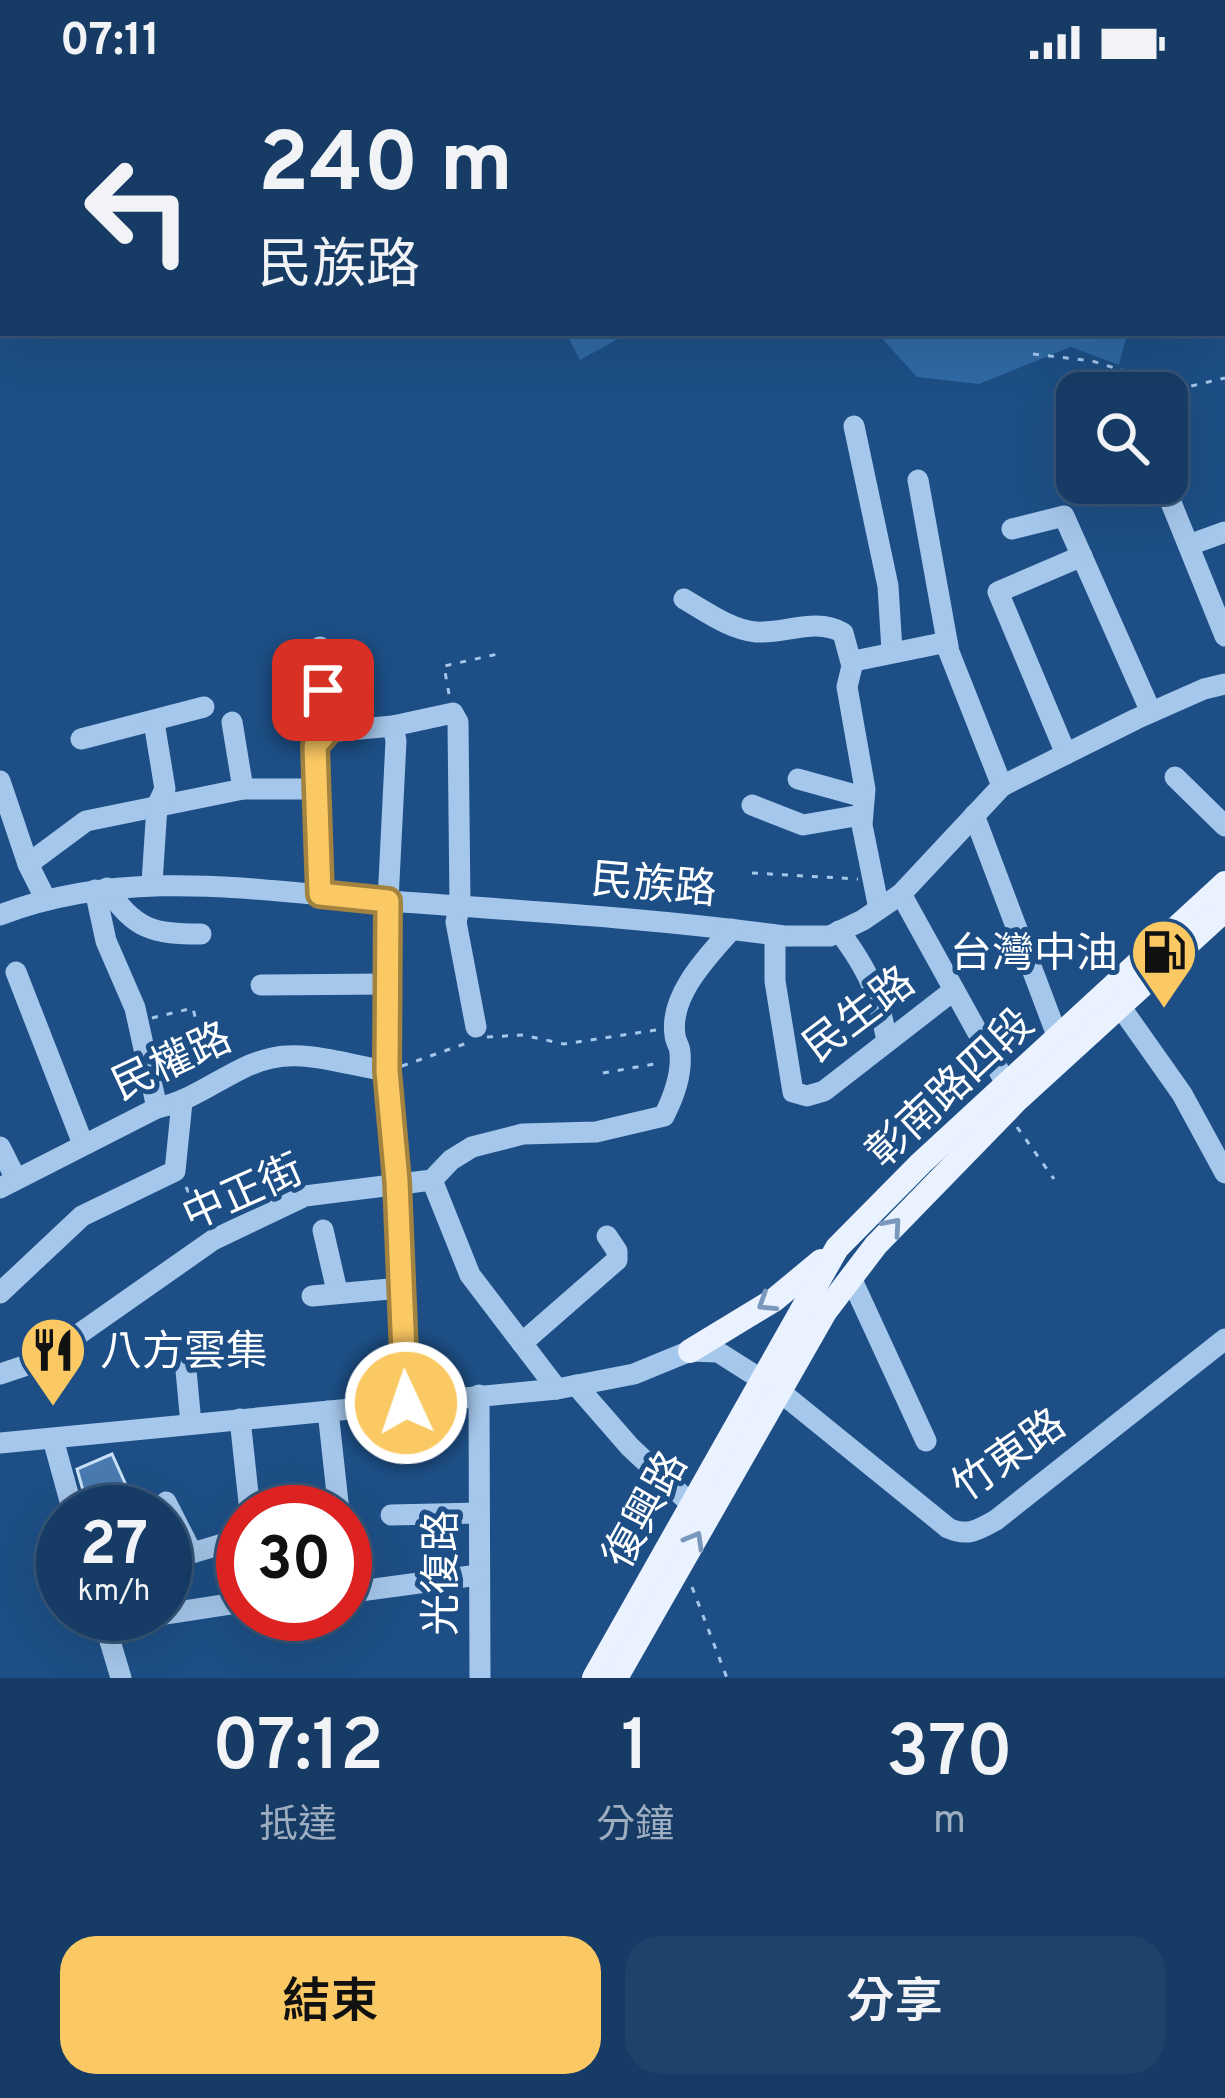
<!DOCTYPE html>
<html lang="zh-TW">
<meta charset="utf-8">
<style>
:root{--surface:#163b64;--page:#1f426a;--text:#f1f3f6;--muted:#9eadbf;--line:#355578;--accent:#fbc963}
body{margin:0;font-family:Overpass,"Noto Sans TC",sans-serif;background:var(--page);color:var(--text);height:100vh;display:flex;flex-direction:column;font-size:45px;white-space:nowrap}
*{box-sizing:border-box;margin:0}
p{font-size:39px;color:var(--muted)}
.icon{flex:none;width:66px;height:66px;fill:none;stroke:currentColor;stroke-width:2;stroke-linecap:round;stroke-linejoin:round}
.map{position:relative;height:1594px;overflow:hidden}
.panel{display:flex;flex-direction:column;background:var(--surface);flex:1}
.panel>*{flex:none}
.guide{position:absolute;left:0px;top:0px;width:1227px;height:252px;box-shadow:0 12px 48px #0002,0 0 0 3px var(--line);background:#163b64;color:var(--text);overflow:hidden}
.tools{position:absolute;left:1056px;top:288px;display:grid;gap:24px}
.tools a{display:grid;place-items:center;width:132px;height:132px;border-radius:24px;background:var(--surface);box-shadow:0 12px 48px #0002,0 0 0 3px var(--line);font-size:60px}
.speed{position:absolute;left:36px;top:1401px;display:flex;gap:24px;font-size:60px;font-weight:700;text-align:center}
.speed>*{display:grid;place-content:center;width:156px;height:156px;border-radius:50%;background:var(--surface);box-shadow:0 12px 48px #0002,0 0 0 3px var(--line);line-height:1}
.speed small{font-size:30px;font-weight:400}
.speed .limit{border:18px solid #d22;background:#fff;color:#111}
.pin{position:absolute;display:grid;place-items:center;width:102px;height:102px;color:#fff;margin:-51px;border-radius:24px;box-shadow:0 6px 18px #0006}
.me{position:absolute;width:132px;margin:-66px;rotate:357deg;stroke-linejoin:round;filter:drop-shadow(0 0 9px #0008)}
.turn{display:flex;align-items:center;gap:42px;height:252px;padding:0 60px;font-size:54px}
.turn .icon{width:156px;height:156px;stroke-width:2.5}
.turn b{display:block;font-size:84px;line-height:102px}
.eta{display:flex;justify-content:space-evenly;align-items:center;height:204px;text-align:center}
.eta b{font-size:72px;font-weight:600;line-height:84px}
.cta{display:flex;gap:24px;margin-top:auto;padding:24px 60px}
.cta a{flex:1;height:138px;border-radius:36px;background:var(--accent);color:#111;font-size:48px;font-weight:600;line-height:138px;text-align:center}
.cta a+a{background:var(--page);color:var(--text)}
.status{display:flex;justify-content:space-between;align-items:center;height:84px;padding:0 60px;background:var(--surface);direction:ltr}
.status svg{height:33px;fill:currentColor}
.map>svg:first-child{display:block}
.green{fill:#3069a4}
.building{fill:#4a7bb1;stroke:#cae1f8;stroke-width:3}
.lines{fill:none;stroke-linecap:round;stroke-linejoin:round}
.path{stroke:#a5c7eb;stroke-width:3;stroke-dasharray:6 9;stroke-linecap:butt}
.minor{stroke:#a5c7eb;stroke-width:21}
.major{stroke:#e9f2fe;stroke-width:24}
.oneway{stroke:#7998bc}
.route-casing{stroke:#a38340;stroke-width:30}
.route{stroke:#fbc963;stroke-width:21}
.labels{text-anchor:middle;stroke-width:10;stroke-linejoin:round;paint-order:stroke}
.street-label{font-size:42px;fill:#fff;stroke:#1d4f86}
.poi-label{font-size:42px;fill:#fff;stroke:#1d4f86;text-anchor:end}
</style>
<div class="status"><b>07:11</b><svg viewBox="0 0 49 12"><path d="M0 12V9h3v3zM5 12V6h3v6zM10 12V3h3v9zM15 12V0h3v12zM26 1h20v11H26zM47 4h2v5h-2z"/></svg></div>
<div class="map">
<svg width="1225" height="1594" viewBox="0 0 1225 1594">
<rect width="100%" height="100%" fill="#1d4f86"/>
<g class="green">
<path d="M 707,0 L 1150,0 L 1151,3 L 701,3 Z"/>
<path d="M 566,249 L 629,249 L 580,276 Z"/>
<path d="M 877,249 L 1127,249 L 1119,281 L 1071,263 L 979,300 L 917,293 Z"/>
</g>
<path class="building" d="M 112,1370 L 134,1419 L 136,1428 L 90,1428 L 86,1417 L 77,1385 Z"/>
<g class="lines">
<g class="path">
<path d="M 0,39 L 3,38"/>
<path d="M 1033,270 L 1092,277 L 1131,289 L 1170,307 L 1225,294"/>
<path d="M 449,610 L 444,582 L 498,570"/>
<path d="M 752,789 L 858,795"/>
<path d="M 152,934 L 193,924 L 207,985"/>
<path d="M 487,953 L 523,951 L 564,960 L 656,946"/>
<path d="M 402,982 L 467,959"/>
<path d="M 603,989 L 660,979"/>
<path d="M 1017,1043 L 1054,1095"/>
<path d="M 186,1103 L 206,1143"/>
<path d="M 692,1503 L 727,1594"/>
</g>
<g class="minor">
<path d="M 854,342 L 888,502 L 892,567"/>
<path d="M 918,396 L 949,568 L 1002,702"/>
<path d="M 1172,421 L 1225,552"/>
<path d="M 1012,445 L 1064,432 L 1151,628"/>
<path d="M 1189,461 L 1225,448"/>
<path d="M 684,515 C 705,527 731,546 756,548 C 785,550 816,533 843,549 L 852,582 L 847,603 L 865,705 L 862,741 L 879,825"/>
<path d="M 852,582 L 854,577 L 947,558"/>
<path d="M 232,638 L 243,705"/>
<path d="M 393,642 L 396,657 L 388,817 L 387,987 L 397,1097 L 406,1319"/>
<path d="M 327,648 L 393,642 L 453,629 L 458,638 L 460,821 L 456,838 L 476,943"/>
<path d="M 81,655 L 204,623"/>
<path d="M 1066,670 L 998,508 L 1082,472"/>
<path d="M 1175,693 L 1225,742"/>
<path d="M 798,695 L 863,713"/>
<path d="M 0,697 L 28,780 L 46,816"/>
<path d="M 752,721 L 803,741 L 861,731"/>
<path d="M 974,731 L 1058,954"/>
<path d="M 28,780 L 86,737 L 243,705 L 316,705"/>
<path d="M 152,799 L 157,722 L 165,705 L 154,638"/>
<path d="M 107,804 C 134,846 154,850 201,850"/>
<path d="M 95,806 L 106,857 L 135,924 L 157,1024"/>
<path d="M 320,810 L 315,662 L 327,648 L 320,563"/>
<path d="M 901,810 L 1014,1014"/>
<path d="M 0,831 C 128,782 258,807 390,817 C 522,827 653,834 784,852 L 830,852 L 863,836 L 901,810 L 1002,702 L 1136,635 L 1204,605 L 1225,600"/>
<path d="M 839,847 C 869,887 878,909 887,957"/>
<path d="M 775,851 L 775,897 L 793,1008 L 807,1012 L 824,1007 L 954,906"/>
<path d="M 16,888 L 83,1060"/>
<path d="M 261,901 L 388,900"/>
<path d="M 1110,908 L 1182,1010 L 1225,1089"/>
<path d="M 0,1063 L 16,1095"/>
<path d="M 432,1096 L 470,1191 L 557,1305"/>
<path d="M 0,1104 L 157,1024 C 201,1015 232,982 272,974 C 307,966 352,982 387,987"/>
<path d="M 323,1146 L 337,1207"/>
<path d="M 851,1194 L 926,1357"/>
<path d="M 0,1209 L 82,1132 L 175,1087 L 182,1018"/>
<path d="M 312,1212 L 401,1204"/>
<path d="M 522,1259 L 617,1176 L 617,1167 L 607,1152"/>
<path d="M 186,1286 L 191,1340"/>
<path d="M 0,1290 L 42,1276 L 213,1156 L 305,1112 L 432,1096 L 451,1076 L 472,1063 L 523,1050 L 596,1048 L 664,1032 C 674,1012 682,991 680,969 C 680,962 675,957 675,951 C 669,911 709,871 732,845"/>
<path d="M 576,1301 L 630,1363 L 691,1420"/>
<path d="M 479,1311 L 480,1594"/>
<path d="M 328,1327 L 339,1428"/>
<path d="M 240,1335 L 250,1428"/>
<path d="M 53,1355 L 73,1428"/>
<path d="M 0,1359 L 557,1305 L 634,1290 L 690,1267 L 718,1268 L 778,1306 L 948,1444 C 968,1453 978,1446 996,1436 L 1225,1255"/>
<path d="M 166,1418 L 192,1469 L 243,1454"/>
<path d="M 391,1431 L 479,1429"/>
<path d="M 345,1479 L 348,1508"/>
<path d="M 345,1509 L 478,1491"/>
<path d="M 102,1530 L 121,1594"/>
<path d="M 165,1530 L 243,1518"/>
<path d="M 106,1543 L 163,1530"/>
</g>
<g class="major">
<path d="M 690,1267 L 774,1216 L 821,1177"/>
<path d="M 594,1594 L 837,1164 L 921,1079 L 1225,799"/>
<path d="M 616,1594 L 825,1228 L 876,1161 L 1016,1017 L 1225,826"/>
</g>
</g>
<defs><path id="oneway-chevron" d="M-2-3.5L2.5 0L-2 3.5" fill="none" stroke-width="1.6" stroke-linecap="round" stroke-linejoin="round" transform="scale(3)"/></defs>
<g class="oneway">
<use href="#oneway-chevron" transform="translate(893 1142) rotate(-49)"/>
<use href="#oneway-chevron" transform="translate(766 1219) rotate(147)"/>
<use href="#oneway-chevron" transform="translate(695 1456) rotate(-60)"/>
</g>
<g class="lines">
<g class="route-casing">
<path id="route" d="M 323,606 L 327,648 L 315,662 L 320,810 L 388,817 L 387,987 L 397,1097 L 406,1319"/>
</g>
<use href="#route" class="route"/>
</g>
<defs>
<g id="fuel-pin" transform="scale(3.45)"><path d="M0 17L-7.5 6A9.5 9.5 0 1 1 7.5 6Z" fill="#fbc963" stroke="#1d4f86"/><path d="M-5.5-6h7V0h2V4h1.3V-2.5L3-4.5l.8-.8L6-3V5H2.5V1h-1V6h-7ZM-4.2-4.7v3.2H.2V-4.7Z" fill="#111"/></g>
<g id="restaurant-pin" transform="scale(3.45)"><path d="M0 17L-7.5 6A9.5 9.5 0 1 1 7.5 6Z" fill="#fbc963" stroke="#1d4f86"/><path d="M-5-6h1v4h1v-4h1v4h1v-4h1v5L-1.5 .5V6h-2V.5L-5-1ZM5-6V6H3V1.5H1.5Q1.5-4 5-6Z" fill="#111"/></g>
</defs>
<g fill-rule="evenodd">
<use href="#fuel-pin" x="1164" y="868"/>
<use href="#restaurant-pin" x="53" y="1266"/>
</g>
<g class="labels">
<g class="street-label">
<text transform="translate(654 799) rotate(5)" y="15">民族路</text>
<text transform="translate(858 929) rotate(-37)" y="15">民生路</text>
<text transform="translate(171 976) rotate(-25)" y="15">民權路</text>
<text transform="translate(949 1003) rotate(-43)" y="15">彰南路四段</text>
<text transform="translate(242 1107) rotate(-24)" y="15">中正街</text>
<text transform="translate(1008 1370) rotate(-35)" y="15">竹東路</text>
<text transform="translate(644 1425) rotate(-61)" y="15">復興路</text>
<text transform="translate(440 1489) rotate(-90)" y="15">光復路</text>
</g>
<g class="poi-label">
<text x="1118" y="883">台灣中油</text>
<text x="100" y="1281" text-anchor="start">八方雲集</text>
</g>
</g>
</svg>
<div class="tools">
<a><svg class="icon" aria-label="search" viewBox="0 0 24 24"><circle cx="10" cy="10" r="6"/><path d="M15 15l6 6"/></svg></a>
</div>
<div class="speed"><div>27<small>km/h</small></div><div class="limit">30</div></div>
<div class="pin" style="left:323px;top:606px;background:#d93025"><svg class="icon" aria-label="arrive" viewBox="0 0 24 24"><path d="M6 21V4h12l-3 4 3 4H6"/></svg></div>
<svg class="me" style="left:406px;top:1319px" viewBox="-20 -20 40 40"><circle r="17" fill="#fbc963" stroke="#fff" stroke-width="3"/><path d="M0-11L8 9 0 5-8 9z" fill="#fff"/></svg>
<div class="guide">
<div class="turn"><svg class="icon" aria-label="left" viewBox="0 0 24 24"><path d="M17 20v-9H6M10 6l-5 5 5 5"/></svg><div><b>240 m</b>民族路</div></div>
</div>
</div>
<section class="panel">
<div class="eta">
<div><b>07:12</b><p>抵達</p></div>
<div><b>1</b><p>分鐘</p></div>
<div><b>370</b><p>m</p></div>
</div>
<div class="cta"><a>結束</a><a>分享</a></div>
</section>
